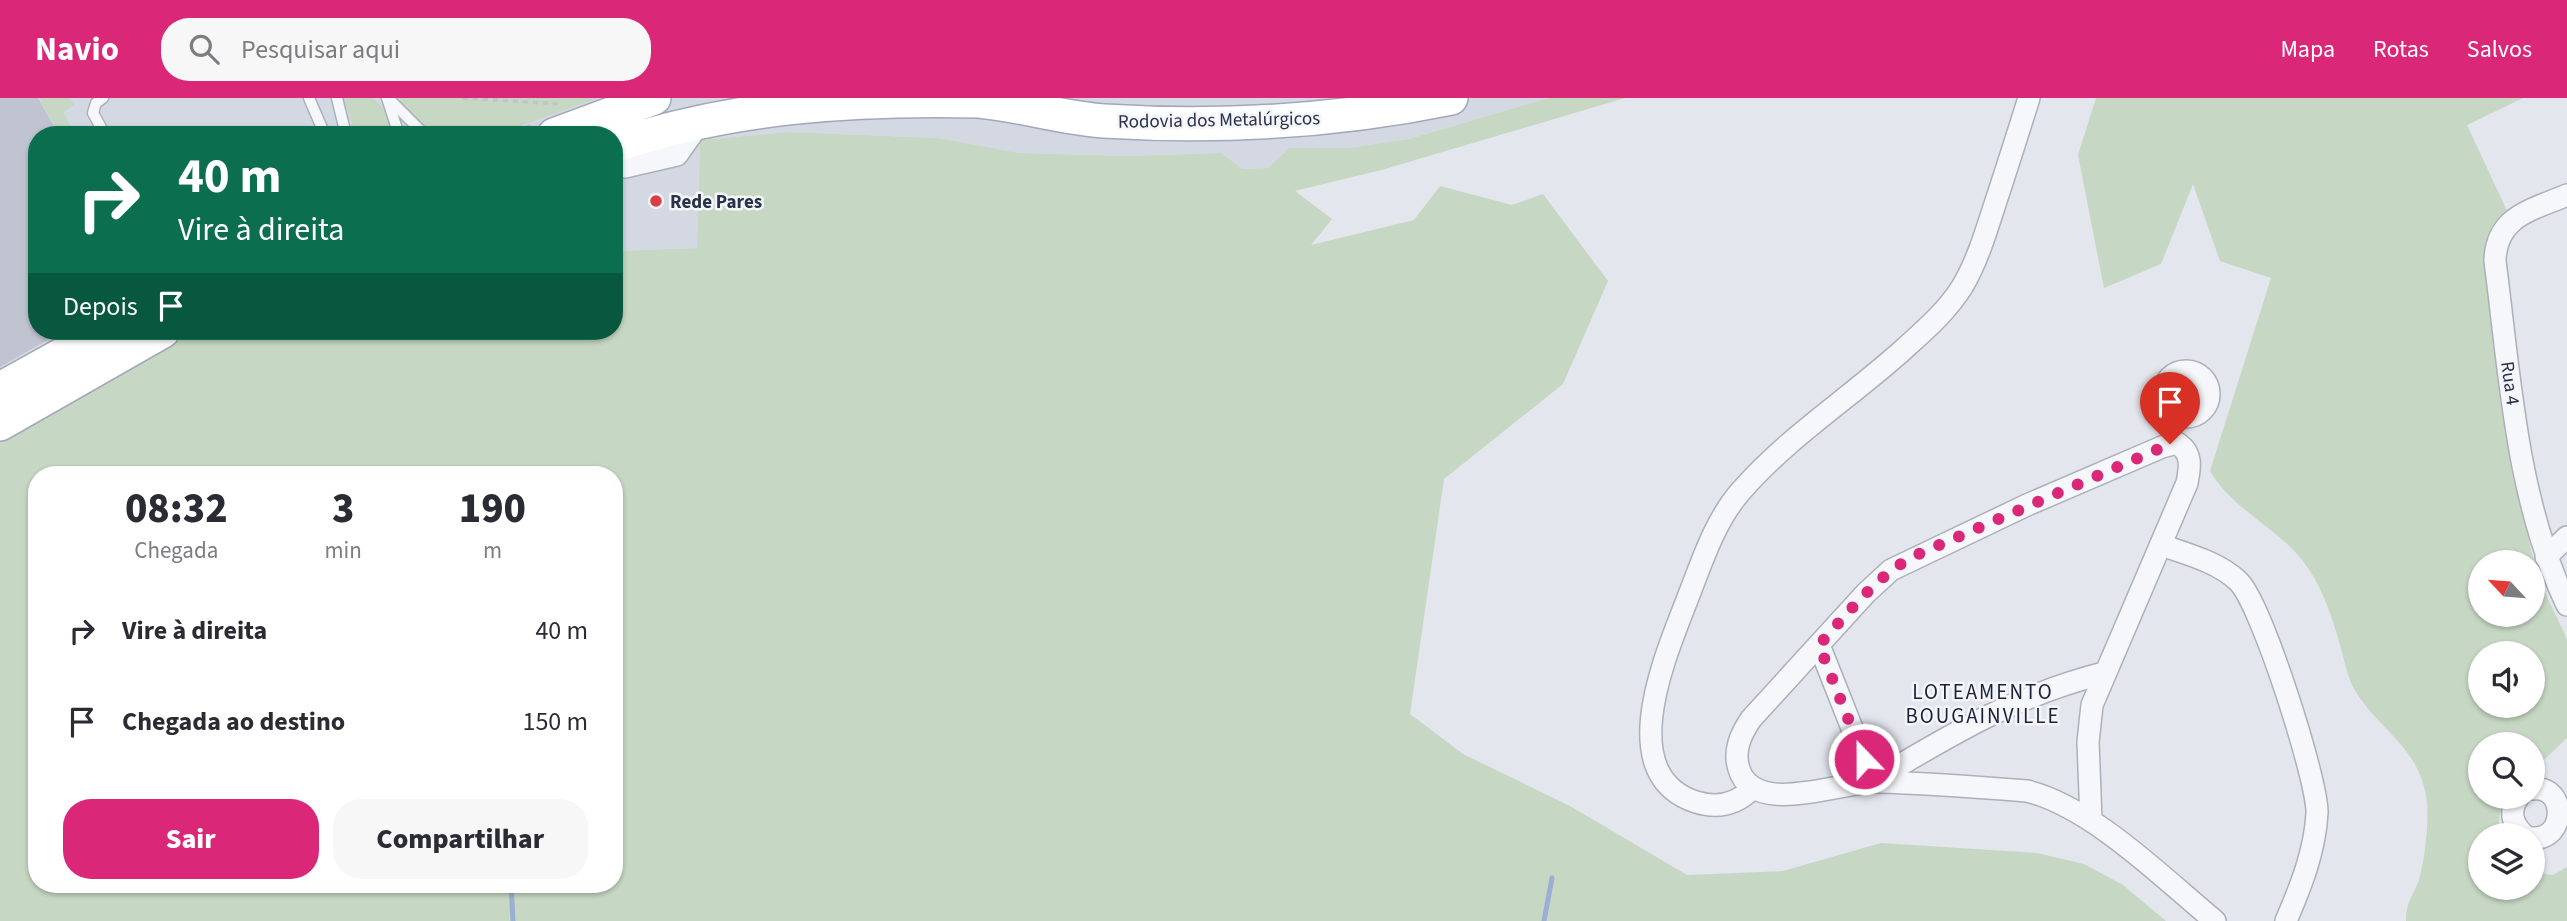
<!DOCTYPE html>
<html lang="pt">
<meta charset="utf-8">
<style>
:root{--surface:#fff;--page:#f7f7f7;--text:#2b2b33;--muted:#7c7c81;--accent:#db2777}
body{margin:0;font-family:"Source Sans 3",sans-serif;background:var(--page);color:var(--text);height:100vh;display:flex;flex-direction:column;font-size:26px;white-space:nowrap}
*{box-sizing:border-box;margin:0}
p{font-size:23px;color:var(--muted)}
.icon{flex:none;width:38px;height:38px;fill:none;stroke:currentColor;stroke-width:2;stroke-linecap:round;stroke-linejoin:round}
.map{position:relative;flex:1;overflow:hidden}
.sheet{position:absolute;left:28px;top:368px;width:595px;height:427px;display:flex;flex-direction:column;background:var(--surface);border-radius:28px;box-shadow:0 2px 5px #0004}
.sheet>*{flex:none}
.guide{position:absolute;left:28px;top:28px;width:595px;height:214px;border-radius:28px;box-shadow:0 2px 5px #0004;background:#0b6e4f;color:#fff;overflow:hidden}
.needle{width:46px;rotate:296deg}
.tools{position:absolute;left:2468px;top:452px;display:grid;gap:14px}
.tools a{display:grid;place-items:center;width:77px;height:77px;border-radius:50%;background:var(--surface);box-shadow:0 2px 5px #0004;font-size:35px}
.pin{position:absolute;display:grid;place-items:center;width:60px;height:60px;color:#fff;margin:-72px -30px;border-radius:50% 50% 50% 0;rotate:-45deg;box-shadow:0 0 7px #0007}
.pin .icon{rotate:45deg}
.me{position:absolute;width:77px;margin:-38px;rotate:338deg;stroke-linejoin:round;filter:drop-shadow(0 0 5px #0008)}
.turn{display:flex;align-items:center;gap:24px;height:147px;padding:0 35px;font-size:32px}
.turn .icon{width:91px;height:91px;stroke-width:2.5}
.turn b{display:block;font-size:49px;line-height:60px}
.then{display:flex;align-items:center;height:66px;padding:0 35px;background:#0003;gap:14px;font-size:26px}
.eta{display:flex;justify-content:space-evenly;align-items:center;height:119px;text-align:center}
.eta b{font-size:42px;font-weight:800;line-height:49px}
.cta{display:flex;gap:14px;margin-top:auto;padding:14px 35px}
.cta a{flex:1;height:80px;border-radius:28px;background:var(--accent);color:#fff;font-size:28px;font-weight:800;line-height:80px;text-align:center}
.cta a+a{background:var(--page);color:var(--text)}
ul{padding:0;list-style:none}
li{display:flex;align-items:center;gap:21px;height:91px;padding:0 35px}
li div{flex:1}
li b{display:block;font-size:26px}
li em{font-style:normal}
header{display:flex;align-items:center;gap:42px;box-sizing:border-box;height:98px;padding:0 35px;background:var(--accent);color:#fff}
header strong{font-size:33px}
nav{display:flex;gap:38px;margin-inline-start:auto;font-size:24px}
.search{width:490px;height:63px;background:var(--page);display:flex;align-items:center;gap:18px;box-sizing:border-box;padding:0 24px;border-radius:28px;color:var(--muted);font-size:26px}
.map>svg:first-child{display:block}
.built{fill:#d4d8e2}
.green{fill:#c6d7c3;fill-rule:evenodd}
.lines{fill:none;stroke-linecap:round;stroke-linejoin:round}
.stream{stroke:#9bafd0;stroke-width:5}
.building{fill:#bfc4d0}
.lane-casing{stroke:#abb0bb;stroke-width:13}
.street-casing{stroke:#abb0bb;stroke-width:24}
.primary-casing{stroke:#a1a8ba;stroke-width:36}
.path{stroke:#c0c4cb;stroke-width:3.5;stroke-dasharray:5 5;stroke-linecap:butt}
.lane{stroke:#f6f7fa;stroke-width:10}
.street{stroke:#f6f7fa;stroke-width:21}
.primary{stroke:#fff;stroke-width:33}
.route{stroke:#db2777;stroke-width:12;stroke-dasharray:0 21.6}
.poi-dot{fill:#dd3c45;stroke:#f3f5f9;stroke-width:2.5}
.labels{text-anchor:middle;stroke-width:5;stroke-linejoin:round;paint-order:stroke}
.street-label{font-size:19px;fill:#283147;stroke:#f3f5f9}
.poi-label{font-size:19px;font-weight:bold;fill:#283147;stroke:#f3f5f9;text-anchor:start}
.neighbourhood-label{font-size:21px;letter-spacing:2px;fill:#1b2238;stroke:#f3f5f9}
</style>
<header>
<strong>Navio</strong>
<div class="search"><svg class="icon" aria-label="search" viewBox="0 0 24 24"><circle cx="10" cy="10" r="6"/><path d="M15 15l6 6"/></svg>Pesquisar aqui</div>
<nav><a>Mapa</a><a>Rotas</a><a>Salvos</a></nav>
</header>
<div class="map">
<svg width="2567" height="823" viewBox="0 0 2567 823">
<rect width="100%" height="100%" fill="#e3e6ed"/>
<path class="built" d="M 0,0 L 1548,0 L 1409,41 L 1347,50 L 1289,50 L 1268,70 L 1241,71 L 1221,55 L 1128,58 L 1019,55 L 938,40 L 789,34 L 700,42 L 697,150 L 614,153 L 614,37 L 37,37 L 37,233 L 194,233 L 0,344 Z"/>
<g class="green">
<path d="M 39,0 L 70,0 L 74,7 L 63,14 L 76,37 L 60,37 Z"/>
<path d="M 343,0 L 373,0 L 384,11 L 396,37 L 356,37 Z"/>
<path d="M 399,0 L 598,0 L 495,37 L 432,37 L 403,8 Z"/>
<path d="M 1548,0 L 1625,0 L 1385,71 L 1295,93 L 1332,121 L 1311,147 L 1414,122 L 1440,88 L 1512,107 L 1543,96 L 1608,183 L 1563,286 L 1444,381 L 1410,616 L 1463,656 L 1570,708 L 1687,777 L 1783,773 L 1881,745 L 2037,755 L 2084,766 L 2123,787 L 2166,823 L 0,823 L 0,344 L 194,233 L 614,233 L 614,153 L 697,150 L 700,42 L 789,34 L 938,40 L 1019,55 L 1128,58 L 1221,55 L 1242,71 L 1268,70 L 1289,50 L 1347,50 L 1409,41 ZM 37,376 L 614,376 L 614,786 L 37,786 Z"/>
<path d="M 2096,0 L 2523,0 L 2467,27 L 2509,117 C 2493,132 2486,141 2485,164 L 2530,448 L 2541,486 L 2567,541 L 2567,640 L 2532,673 L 2532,646 L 2480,646 L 2480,698 L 2505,698 L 2501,702 L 2498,737 L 2480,737 L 2480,789 L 2532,789 L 2532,774 L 2553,777 L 2567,769 L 2567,823 L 2406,823 C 2406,801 2415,797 2420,778 C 2425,761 2429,721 2427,704 C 2420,647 2377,632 2353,589 C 2348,579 2345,565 2342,554 C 2334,525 2325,495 2308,470 C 2282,431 2234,414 2210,373 L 2271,180 L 2220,163 L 2193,86 L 2161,166 L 2104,190 L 2078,57 ZM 2480,464 L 2532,464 L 2532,516 L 2480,516 ZM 2480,555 L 2532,555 L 2532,607 L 2480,607 Z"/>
</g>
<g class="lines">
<g class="stream">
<path d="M 511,786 L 513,823"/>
<path d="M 1544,823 L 1552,780"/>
</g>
</g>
<path class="building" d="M 0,0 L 38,0 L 59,37 L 37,37 L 37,233 L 63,233 L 0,269 Z"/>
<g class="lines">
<g class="lane-casing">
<g id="lane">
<path d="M 103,0 L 96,5 L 93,15 L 105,37"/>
<path d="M 309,0 L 325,37"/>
<path d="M 337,0 L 346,37"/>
<path d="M 387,0 L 399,37"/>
<path d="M 388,0 L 425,37"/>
</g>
</g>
<g class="street-casing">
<g id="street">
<path d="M 614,59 L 625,69 L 677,57 L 701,23"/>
<path d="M 2567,97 C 2532,112 2496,118 2495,163 C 2510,278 2516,400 2567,507"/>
<circle cx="2186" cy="296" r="23"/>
<path d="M 2161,447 C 2187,456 2218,464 2238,483 C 2261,504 2318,683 2317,715 C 2315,753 2301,788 2286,823"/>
<path d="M 2546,459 L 2567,439"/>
<path d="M 1819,547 L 1873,683 C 1952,636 2014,598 2104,575"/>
<path d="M 1753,690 C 1737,706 1718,711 1696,704 C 1612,677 1667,554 1687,502 C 1702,464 1714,424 1741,393 C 1788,339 1851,299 1904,251 C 1925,232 1947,213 1962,189 C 1977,164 1986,134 1995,106 C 2007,70 2018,35 2029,0"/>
<path d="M 2532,691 C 2567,686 2567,743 2532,740"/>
<path d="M 2519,698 C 2509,712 2511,725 2524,737"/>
<path d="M 2091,722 L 2088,644 L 2092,607 L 2187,385 C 2190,370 2193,355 2177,345 L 2162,349 L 2027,407 L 1891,472 L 1866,495 L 1751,621 C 1741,636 1733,652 1739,671 C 1754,720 1841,683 1877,684 C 1927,685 1977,689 2027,693 C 2092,709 2163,780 2215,823"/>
</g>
</g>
<g class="primary-casing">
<g id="primary">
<path d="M 554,37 L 654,0"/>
<path d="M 614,48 C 729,8 857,0 979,3 C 1021,7 1062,20 1104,23 C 1219,30 1339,23 1451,0"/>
<path d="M 0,291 L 105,233"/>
<path d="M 0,326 L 163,233"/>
</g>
</g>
<g class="path">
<path d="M 463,0 L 562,6"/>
<path d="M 507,37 L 531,28"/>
</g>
<use href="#lane" class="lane"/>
<use href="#street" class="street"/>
<use href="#primary" class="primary"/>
</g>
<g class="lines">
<path class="route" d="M 1864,661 L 1819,547 C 1848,515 1874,481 1912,459 L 2170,346"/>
</g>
<circle class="poi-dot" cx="656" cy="103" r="7"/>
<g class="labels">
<g class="street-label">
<text transform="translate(1219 21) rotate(-1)" y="7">Rodovia dos Metalúrgicos</text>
<text transform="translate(2511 285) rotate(82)" y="7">Rua 4</text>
</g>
<g class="poi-label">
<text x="670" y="110">Rede Pares</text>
</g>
<g class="neighbourhood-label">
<text x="1983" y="601">LOTEAMENTO<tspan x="1983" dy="24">BOUGAINVILLE</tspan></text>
</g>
</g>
</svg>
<div class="tools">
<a><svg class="needle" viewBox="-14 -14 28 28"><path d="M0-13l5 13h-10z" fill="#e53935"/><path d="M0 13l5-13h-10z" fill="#7c7c81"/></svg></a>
<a><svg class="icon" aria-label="sound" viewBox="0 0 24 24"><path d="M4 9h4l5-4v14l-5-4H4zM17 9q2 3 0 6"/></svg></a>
<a><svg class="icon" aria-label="search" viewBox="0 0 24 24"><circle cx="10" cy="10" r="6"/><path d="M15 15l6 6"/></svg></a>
<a><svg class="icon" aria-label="layers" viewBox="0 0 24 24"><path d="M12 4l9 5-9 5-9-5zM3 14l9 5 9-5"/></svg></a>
</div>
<div class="pin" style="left:2170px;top:346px;background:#d93025"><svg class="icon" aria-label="arrive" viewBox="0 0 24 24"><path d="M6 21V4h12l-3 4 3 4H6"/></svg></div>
<svg class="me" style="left:1864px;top:661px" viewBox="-20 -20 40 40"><circle r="17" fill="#db2777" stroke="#fff" stroke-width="3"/><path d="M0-11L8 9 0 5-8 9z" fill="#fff"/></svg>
<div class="guide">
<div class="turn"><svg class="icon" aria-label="right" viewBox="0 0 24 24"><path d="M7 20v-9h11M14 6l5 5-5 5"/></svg><div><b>40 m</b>Vire à direita</div></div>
<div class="then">Depois<svg class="icon" aria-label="arrive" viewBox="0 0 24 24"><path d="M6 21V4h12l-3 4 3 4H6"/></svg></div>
</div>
<section class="sheet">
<div class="eta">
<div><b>08:32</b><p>Chegada</p></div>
<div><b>3</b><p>min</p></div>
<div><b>190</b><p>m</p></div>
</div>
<ul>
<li><svg class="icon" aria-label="right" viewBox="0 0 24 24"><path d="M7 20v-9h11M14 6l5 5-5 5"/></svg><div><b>Vire à direita</b></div><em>40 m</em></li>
<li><svg class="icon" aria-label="arrive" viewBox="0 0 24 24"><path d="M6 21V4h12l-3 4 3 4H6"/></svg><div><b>Chegada ao destino</b></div><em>150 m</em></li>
</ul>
<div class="cta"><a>Sair</a><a>Compartilhar</a></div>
</section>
</div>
